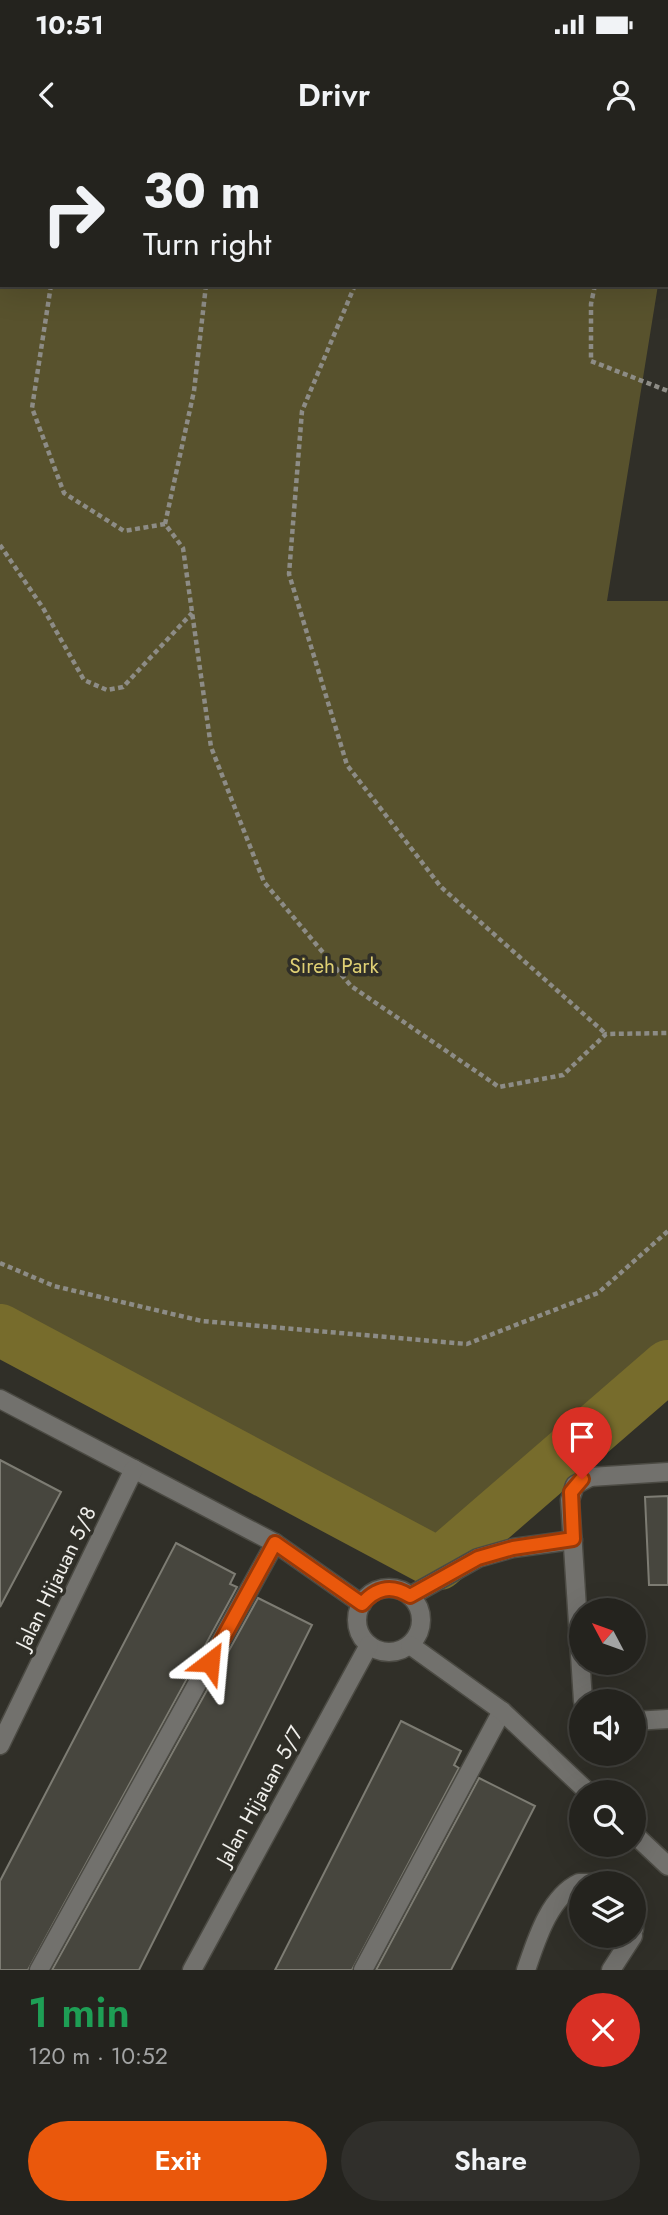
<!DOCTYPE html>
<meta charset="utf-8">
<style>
:root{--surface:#24231e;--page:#302f2b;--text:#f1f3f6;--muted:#a3a4a4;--line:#41403c;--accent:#ea580c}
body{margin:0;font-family:Jost,sans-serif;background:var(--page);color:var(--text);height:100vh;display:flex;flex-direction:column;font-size:26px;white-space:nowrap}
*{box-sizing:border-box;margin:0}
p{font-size:23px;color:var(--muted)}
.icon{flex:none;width:38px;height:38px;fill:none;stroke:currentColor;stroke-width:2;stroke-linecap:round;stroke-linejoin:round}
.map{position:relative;height:1830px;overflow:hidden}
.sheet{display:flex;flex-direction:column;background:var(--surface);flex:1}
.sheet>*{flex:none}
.guide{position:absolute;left:0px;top:0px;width:668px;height:147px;box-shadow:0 7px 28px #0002,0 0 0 2px var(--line);background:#24231e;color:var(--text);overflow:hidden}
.needle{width:46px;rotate:311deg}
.fabs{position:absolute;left:569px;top:1458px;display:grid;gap:14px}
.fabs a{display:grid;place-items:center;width:77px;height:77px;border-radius:50%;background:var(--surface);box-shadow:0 7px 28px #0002,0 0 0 2px var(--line);font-size:35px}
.pin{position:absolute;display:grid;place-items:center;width:60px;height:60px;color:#fff;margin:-72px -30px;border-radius:50% 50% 50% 0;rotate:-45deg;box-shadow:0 0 7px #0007}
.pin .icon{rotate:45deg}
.me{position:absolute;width:77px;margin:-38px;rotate:29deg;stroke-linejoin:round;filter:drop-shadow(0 0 5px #0008)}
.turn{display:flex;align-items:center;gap:24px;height:147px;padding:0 28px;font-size:32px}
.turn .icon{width:91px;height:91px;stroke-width:2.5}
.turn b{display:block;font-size:49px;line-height:60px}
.round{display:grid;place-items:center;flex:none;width:74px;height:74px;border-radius:37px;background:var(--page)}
.headline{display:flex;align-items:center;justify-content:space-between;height:119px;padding:0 28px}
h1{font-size:42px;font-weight:600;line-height:52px;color:#1e9e55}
.button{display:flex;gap:14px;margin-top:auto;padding:14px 28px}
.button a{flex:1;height:80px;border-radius:42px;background:var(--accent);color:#fff;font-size:28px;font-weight:600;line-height:80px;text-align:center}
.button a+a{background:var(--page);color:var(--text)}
.status{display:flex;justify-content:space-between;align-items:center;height:49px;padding:0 35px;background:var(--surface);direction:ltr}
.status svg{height:19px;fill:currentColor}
header{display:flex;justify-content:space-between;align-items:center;height:91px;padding:0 28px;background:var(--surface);font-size:32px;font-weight:600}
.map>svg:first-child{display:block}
.green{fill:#58522d}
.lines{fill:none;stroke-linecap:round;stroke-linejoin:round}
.river{stroke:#776c2c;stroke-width:52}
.building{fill:#47463e;stroke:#7d7c73;stroke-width:2}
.service-casing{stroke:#4b4a43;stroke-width:21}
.minor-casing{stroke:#4b4a43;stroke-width:21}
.path{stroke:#8d8c86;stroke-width:4.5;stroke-dasharray:5 3.5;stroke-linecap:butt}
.service{stroke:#72716d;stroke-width:18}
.minor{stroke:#72716d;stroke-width:18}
.route-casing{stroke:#983908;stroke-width:18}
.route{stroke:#ea580c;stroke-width:12}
.labels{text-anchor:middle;stroke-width:7;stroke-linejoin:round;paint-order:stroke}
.park-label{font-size:21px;fill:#dfd074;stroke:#302f28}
.street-label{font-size:21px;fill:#f0efeb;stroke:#302f28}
</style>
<div class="status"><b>10:51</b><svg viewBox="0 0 49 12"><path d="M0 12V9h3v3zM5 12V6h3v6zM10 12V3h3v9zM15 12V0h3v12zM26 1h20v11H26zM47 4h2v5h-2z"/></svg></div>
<header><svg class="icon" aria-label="back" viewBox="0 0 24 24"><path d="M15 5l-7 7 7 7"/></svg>Drivr<svg class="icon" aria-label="person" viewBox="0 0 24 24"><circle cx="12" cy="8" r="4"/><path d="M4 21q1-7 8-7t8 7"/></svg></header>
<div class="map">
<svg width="668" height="1830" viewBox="0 0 668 1830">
<rect width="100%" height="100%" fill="#302f28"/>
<path class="green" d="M 0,0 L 668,0 L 667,94 L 667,2 L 2,2 L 2,145 L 658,145 L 607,461 L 668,461 L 668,1226 L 439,1424 L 0,1190 Z"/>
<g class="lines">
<path class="river" d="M 0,1190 L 439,1424 L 668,1226"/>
</g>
<g class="building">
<path d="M 0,1320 L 61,1352 L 0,1467 Z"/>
<path d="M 668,1356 L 668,1445 L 649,1445 L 645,1357 Z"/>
<path d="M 176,1403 L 235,1434 L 230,1444 L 237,1447 L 28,1830 L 0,1830 L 0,1741 Z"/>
<path d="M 258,1458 L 312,1485 L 139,1830 L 52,1830 Z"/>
<path d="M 401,1581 L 461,1611 L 454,1625 L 459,1628 L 352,1830 L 275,1830 Z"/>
<path d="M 479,1638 L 535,1666 L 451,1830 L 376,1830 Z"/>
</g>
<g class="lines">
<g class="service-casing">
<g id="service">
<path d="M 590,1337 L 668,1332"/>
<path d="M 634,1581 L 668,1579"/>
<path d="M 39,1830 L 275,1403"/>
<path d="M 363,1830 L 502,1571"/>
</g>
</g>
<g class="minor-casing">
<g id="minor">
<path d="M 0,1259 L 275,1403 L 362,1464"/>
<circle cx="389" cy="1480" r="32"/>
<path d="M 410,1456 L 478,1418 L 513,1408 L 573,1400"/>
<path d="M 410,1505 L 502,1571 L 588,1652"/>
<path d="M 583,1561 L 570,1360 L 575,1345 L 590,1337"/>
<path d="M 0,1605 L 134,1329"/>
<path d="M 634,1694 L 668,1726"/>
<path d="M 634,1774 L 634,1789"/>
<path d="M 192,1830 L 369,1505"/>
<path d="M 526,1830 C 536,1801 549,1757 579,1743 L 604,1743"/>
<path d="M 611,1830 L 633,1796"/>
</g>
</g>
<g class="path">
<path d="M 387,0 L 388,2"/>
<path d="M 85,2 L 85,0"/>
<path d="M 200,2 L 201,0"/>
<path d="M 413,2 L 414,0"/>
<path d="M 654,2 L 655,0"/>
<path d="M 51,145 L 32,268 L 64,353 L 124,391 L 165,384 L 183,408 L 211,607 L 264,742 L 351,846 L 499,947 L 563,935 L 606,894 L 668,893"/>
<path d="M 355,145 L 302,271 L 289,434 L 347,625 L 441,747 L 606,894"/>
<path d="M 595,145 L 591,164 L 591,221 L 668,251"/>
<path d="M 165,384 L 194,251 L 206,145"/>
<path d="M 0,405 L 43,468 L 84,540 L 107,550 L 123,547 L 192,473"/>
<path d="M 0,1123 L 54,1146 L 202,1181 L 467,1204 L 598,1153 L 668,1091"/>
</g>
<use href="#service" class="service"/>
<use href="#minor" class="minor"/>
</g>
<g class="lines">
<g class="route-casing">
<path id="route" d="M 210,1522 L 275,1403 L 362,1464 C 376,1448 391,1444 410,1456 L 478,1418 L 513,1408 L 573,1399 L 571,1352 L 582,1339"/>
</g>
<use href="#route" class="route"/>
</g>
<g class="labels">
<g class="park-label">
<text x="334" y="833">Sireh Park</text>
</g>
<g class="street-label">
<text transform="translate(56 1438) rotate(-64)" y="7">Jalan Hijauan 5/8</text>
<text transform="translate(260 1656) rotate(-61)" y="7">Jalan Hijauan 5/7</text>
</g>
</g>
</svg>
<div class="fabs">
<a><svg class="needle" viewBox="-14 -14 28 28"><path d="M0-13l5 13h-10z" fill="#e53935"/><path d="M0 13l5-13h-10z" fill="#a3a4a4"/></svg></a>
<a><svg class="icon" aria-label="sound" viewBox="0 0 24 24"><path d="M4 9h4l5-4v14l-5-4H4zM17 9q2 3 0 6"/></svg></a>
<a><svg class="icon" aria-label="search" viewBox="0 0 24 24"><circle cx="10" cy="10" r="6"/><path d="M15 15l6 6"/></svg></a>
<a><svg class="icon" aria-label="layers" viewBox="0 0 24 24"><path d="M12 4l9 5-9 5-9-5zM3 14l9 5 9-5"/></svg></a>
</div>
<div class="pin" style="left:582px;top:1339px;background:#d93025"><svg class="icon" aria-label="arrive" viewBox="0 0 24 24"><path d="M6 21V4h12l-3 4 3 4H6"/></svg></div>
<svg class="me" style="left:210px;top:1522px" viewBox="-20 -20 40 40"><path d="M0-17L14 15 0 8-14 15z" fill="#ea580c" stroke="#fff" stroke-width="4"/></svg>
<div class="guide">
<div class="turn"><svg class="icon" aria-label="right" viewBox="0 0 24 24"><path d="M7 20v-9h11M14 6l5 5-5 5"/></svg><div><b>30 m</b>Turn right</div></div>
</div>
</div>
<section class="sheet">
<div class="headline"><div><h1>1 min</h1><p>120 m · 10:52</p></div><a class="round" style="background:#d93025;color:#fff"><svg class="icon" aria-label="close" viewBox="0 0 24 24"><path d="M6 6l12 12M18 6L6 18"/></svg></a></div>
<div class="button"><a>Exit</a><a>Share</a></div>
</section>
